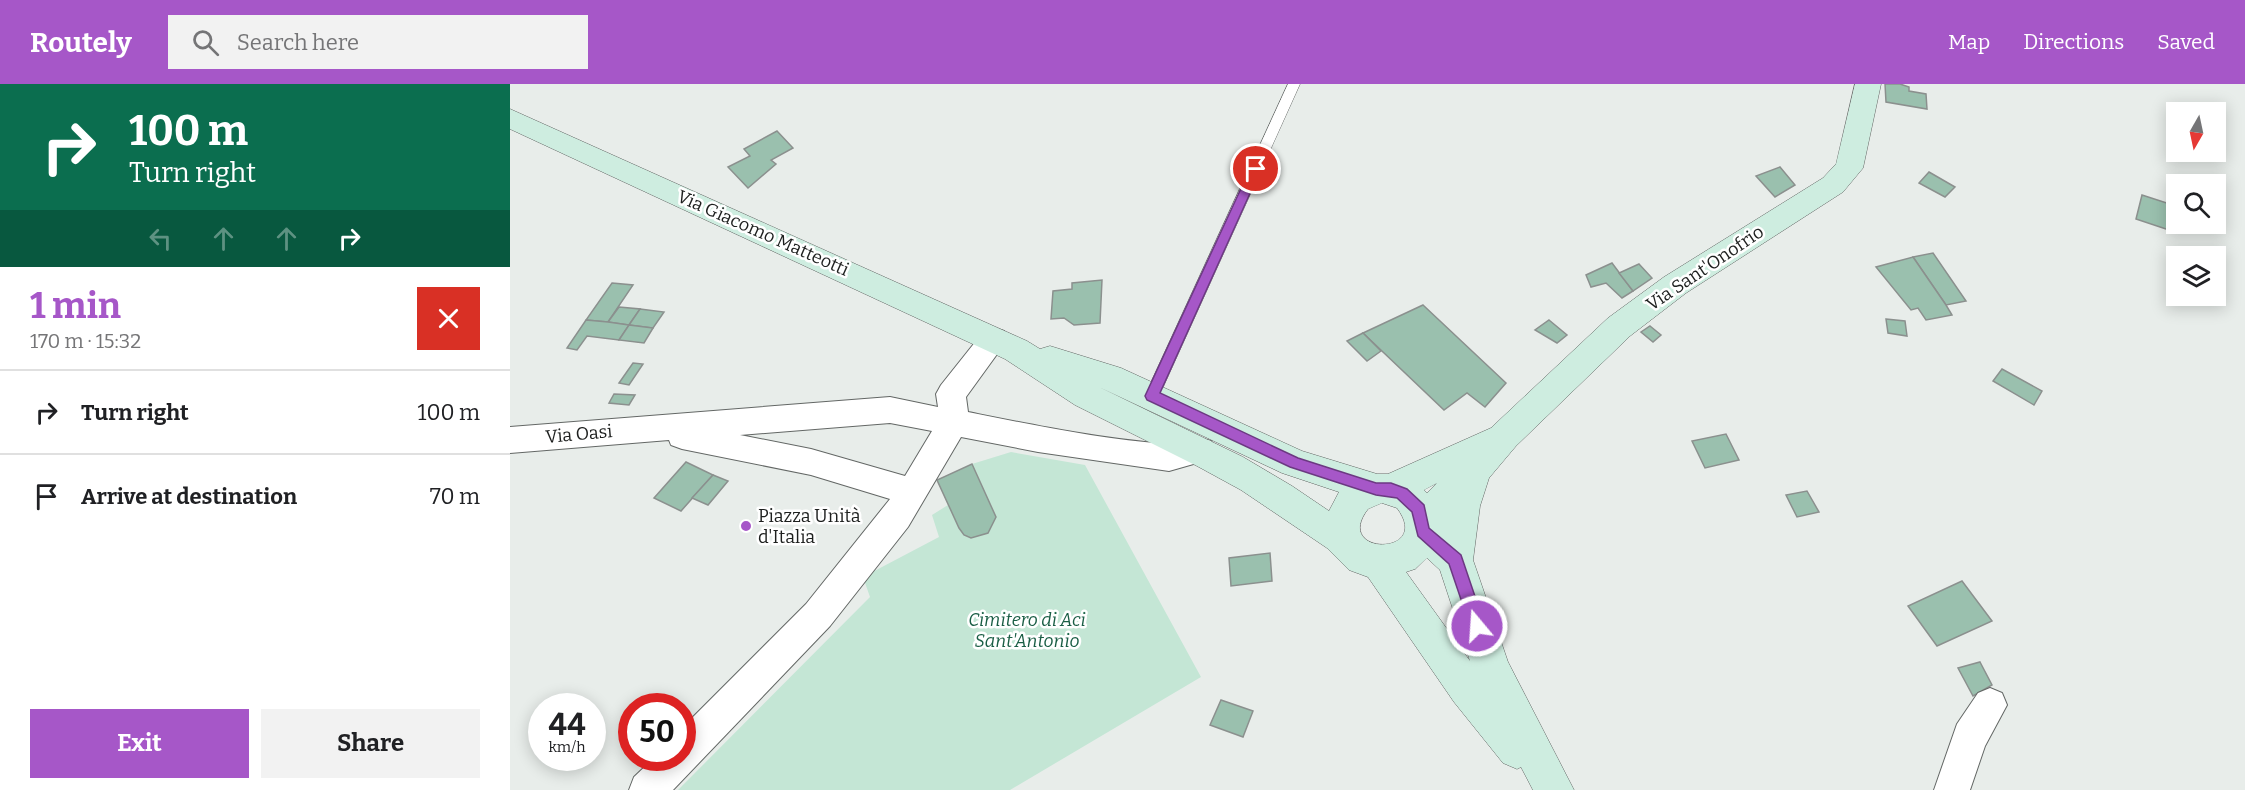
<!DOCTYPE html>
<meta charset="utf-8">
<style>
:root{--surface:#fff;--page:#f2f2f2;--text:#202124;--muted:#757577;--line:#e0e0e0;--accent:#a657c8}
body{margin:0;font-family:Bitter,serif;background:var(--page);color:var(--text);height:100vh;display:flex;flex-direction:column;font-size:22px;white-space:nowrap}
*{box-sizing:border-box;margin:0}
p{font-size:20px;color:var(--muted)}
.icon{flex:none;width:33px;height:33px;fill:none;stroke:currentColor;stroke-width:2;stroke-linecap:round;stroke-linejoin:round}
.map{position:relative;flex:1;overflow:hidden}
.details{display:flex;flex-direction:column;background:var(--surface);width:510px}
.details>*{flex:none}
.banner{background:#0b6e4f;color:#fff;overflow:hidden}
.needle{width:39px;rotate:189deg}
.controls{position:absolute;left:1656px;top:18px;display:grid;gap:12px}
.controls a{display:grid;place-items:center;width:60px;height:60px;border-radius:0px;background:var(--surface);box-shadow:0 3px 15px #0003;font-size:30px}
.speed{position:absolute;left:18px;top:609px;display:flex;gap:12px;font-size:30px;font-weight:700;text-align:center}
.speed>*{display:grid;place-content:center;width:78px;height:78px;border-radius:50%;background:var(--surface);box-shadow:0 3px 15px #0003;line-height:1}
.speed small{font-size:15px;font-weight:400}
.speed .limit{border:9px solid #d22;background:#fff;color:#111}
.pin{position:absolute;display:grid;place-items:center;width:51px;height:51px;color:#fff;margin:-26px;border:3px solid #fff;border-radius:50%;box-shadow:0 2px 6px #0007}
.me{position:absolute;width:66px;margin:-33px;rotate:342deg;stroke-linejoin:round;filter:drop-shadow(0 0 4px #0008)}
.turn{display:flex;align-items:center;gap:21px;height:126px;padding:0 30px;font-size:27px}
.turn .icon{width:78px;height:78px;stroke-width:2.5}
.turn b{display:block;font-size:42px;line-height:51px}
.lanes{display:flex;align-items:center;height:57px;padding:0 30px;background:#0003;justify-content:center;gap:30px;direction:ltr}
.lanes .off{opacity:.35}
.round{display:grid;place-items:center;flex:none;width:63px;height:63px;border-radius:0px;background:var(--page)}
.head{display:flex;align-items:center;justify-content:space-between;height:102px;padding:0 30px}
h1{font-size:36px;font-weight:700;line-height:45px;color:var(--accent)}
.primary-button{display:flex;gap:12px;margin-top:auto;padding:12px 30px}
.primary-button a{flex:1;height:69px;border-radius:0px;background:var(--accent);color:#fff;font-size:24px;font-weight:700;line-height:69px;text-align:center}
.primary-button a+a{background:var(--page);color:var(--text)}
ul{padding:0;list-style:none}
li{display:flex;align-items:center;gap:18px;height:84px;padding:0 30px;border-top:2px solid var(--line)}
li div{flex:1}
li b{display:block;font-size:22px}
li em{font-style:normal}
header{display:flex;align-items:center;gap:36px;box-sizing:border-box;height:84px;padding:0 30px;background:var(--accent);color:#fff}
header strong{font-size:28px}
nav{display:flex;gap:33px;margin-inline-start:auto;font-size:21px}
.search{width:420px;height:54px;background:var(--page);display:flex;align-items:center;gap:15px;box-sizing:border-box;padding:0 21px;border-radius:0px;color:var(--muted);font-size:22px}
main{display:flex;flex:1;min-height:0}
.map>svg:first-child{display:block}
.green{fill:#c4e6d5}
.building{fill:#9ac0ae;stroke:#8b908e;stroke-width:1.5}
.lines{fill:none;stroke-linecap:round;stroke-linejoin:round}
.service-casing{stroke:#636765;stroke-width:1}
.minor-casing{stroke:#636765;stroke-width:2}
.secondary-casing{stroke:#636765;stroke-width:1}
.service{fill:#fff;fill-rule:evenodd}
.minor{fill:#fff;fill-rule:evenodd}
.secondary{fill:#ceede0;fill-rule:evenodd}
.route{fill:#a657c8;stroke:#6c3982;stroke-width:1.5}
.poi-dot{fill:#a657c8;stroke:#fff;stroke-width:2}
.labels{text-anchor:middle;stroke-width:5;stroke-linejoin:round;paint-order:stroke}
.street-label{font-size:18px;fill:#1d1f1e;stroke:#fff}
.poi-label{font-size:18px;fill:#1d1f1e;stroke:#fff;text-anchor:start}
.park-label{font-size:18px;font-style:italic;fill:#1a5e45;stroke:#fff}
</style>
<header>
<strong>Routely</strong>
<div class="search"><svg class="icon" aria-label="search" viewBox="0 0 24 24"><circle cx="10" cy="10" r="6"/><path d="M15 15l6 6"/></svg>Search here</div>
<nav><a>Map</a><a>Directions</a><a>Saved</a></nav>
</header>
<main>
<section class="details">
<div class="banner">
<div class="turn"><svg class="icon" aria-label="right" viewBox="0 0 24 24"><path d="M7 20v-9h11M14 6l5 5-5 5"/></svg><div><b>100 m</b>Turn right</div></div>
<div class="lanes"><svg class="icon off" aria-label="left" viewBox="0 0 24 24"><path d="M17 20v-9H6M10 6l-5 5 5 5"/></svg><svg class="icon off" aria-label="ahead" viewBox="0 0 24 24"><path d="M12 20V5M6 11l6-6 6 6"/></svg><svg class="icon off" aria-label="ahead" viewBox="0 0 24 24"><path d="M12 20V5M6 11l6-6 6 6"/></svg><svg class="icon" aria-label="right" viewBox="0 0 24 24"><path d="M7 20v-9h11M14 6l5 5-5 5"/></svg></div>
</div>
<div class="head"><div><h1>1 min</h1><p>170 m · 15:32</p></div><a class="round" style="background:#d93025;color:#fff"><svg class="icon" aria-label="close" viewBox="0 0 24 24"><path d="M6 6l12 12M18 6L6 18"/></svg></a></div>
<ul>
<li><svg class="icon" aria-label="right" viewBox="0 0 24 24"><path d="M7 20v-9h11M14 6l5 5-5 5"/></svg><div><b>Turn right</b></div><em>100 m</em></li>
<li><svg class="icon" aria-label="arrive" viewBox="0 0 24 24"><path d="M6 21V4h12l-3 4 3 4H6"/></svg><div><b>Arrive at destination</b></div><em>70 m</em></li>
</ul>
<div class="primary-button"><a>Exit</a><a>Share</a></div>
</section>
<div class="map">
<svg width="1735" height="706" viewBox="0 0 1735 706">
<rect width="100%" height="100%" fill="#e8edea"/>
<path class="green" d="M 501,368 L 575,381 L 691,593 L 500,706 L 168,706 L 360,513 L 353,493 L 429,453 L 422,431 L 438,421 L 427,396 L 462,380 Z"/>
<g class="building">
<path d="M 1375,0 L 1390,0 L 1399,3 L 1399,7 L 1416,10 L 1417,25 L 1376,18 Z"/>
<path d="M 267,47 L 283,64 L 261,76 L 266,80 L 238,104 L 218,83 L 240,72 L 234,65 Z"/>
<path d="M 1270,83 L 1285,101 L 1265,113 L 1246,92 Z"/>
<path d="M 1419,88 L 1445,103 L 1435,113 L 1409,99 Z"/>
<path d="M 1632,111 L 1666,122 L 1662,147 L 1626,135 Z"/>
<path d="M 1423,169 L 1456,217 L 1436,221 L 1403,173 Z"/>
<path d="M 1403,173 L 1436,221 L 1442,231 L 1416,236 L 1408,224 L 1401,226 L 1366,183 Z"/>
<path d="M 1102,179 L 1123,207 L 1112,214 L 1096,199 L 1081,203 L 1076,191 Z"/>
<path d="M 1129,180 L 1142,194 L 1123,207 L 1109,189 Z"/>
<path d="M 592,196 L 590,239 L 564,241 L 554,234 L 541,235 L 543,207 L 562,205 L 562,199 Z"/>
<path d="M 102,199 L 123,201 L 98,238 L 76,236 Z"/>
<path d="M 913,221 L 996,299 L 975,323 L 957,309 L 934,326 L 853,249 Z"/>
<path d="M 109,223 L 130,225 L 119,241 L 98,238 Z"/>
<path d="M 130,225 L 154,228 L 143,244 L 119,241 Z"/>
<path d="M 1376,235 L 1395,237 L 1397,252 L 1378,249 Z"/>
<path d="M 76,236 L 98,238 L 119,241 L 109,256 L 77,252 L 67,266 L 57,264 Z"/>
<path d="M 1039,236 L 1057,251 L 1047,259 L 1025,246 Z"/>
<path d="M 119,241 L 143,244 L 134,259 L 109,256 Z"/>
<path d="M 1140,242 L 1151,251 L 1143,258 L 1131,248 Z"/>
<path d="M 853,249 L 871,267 L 857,277 L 837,257 Z"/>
<path d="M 123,279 L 133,280 L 119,301 L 109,299 Z"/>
<path d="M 1492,285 L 1532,307 L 1524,321 L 1483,297 Z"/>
<path d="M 104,310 L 125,311 L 119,321 L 99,319 Z"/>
<path d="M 1216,350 L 1229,376 L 1195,384 L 1182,357 Z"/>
<path d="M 176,378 L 203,391 L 171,427 L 144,414 Z"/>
<path d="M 462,380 L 486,433 L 478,449 L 461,454 L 454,451 L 449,444 L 427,396 Z"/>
<path d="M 203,391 L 218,397 L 198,421 L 182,414 Z"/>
<path d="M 1297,407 L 1309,428 L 1287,433 L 1276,411 Z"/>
<path d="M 760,469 L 762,497 L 721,502 L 719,474 Z"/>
<path d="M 1452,497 L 1482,537 L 1427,562 L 1398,522 Z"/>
<path d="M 1470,578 L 1482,601 L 1463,612 L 1448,584 Z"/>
<path d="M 711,616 L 743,627 L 733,653 L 700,641 Z"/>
</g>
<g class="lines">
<g class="service-casing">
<path id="service" d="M 778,0 L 790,0 L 649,312 L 647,316 L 642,318 L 637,316 L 635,312 Z"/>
</g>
<g class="minor-casing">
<g id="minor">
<path d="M 484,244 L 494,247 L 498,255 L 456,313 L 458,328 C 523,341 589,355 656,360 C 672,362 684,351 701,357 L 705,366 L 701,375 L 659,387 L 528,368 L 451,353 L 398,443 L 320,542 L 163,706 L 119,706 L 124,693 L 144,674 L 172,674 L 172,644 L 296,520 L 380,415 L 301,391 L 172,365 L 161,361 L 159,356 L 0,369 L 0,343 L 380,313 L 428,323 L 426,310 L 431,301 L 474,247 ZM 380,339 L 422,347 L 395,392 L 301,365 L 230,351 Z"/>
<path d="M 1480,604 L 1492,609 L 1497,621 L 1475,662 L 1460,706 L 1424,706 L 1447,640 L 1468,609 Z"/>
</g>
</g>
<g class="secondary-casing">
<path id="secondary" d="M 1345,0 L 1371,0 L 1353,84 L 1333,108 L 1176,209 L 1120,252 L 1006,362 L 979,394 L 970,422 L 963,476 L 998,578 L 1064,706 L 1023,706 L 1011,683 L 1007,685 L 993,679 L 944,618 L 858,493 L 839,486 L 817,464 L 731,406 L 687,382 L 565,321 L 495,275 L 0,45 L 0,25 L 517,257 L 530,265 L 540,262 L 611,284 L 792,367 L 867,390 L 878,390 L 981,344 L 1098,234 L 1154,193 L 1313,94 L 1326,80 ZM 589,303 L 772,389 L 829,408 L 819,427 L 782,402 L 733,373 ZM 927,399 L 917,409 L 914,406 ZM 872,419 L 887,424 C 924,473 821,472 858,425 ZM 917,474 L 930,486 L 960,577 L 896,488 L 905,485 Z"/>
</g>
<use href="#service" class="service"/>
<use href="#minor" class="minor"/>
<use href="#secondary" class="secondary"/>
</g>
<path class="route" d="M 746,80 L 751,85 L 650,309 L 788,374 L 866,399 L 881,399 L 897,405 L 914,421 L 919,444 L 951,471 L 975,542 L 972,548 L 967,550 L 962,548 L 939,480 L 908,452 L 902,428 L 887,414 L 866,411 L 780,383 L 637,316 L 635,312 L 740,85 Z"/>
<circle class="poi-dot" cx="236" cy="442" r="6"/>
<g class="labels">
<g class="street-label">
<text transform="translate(253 149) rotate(24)" y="6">Via Giacomo Matteotti</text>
<text transform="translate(1195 184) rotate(-34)" y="6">Via Sant'Onofrio</text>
<text transform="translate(69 350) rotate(-5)" y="6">Via Oasi</text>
</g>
<g class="poi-label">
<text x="248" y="438">Piazza Unità<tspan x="248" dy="21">d'Italia</tspan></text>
</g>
<g class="park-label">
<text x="517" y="542">Cimitero di Aci<tspan x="517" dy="21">Sant'Antonio</tspan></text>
</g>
</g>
</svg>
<div class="controls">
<a><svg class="needle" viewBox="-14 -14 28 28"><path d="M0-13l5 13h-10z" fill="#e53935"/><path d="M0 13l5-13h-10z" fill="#757577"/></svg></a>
<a><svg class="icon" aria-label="search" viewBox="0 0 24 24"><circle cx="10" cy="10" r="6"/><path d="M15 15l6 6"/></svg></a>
<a><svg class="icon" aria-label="layers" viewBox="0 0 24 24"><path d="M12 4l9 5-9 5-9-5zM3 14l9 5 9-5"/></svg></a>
</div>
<div class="speed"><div>44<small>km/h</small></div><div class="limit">50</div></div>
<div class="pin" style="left:746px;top:85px;background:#d93025"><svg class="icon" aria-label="arrive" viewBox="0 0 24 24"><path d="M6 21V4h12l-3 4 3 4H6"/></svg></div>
<svg class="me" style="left:967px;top:542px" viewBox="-20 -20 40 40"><circle r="17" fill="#a657c8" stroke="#fff" stroke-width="3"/><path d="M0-11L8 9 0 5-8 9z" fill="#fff"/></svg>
</div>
</main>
